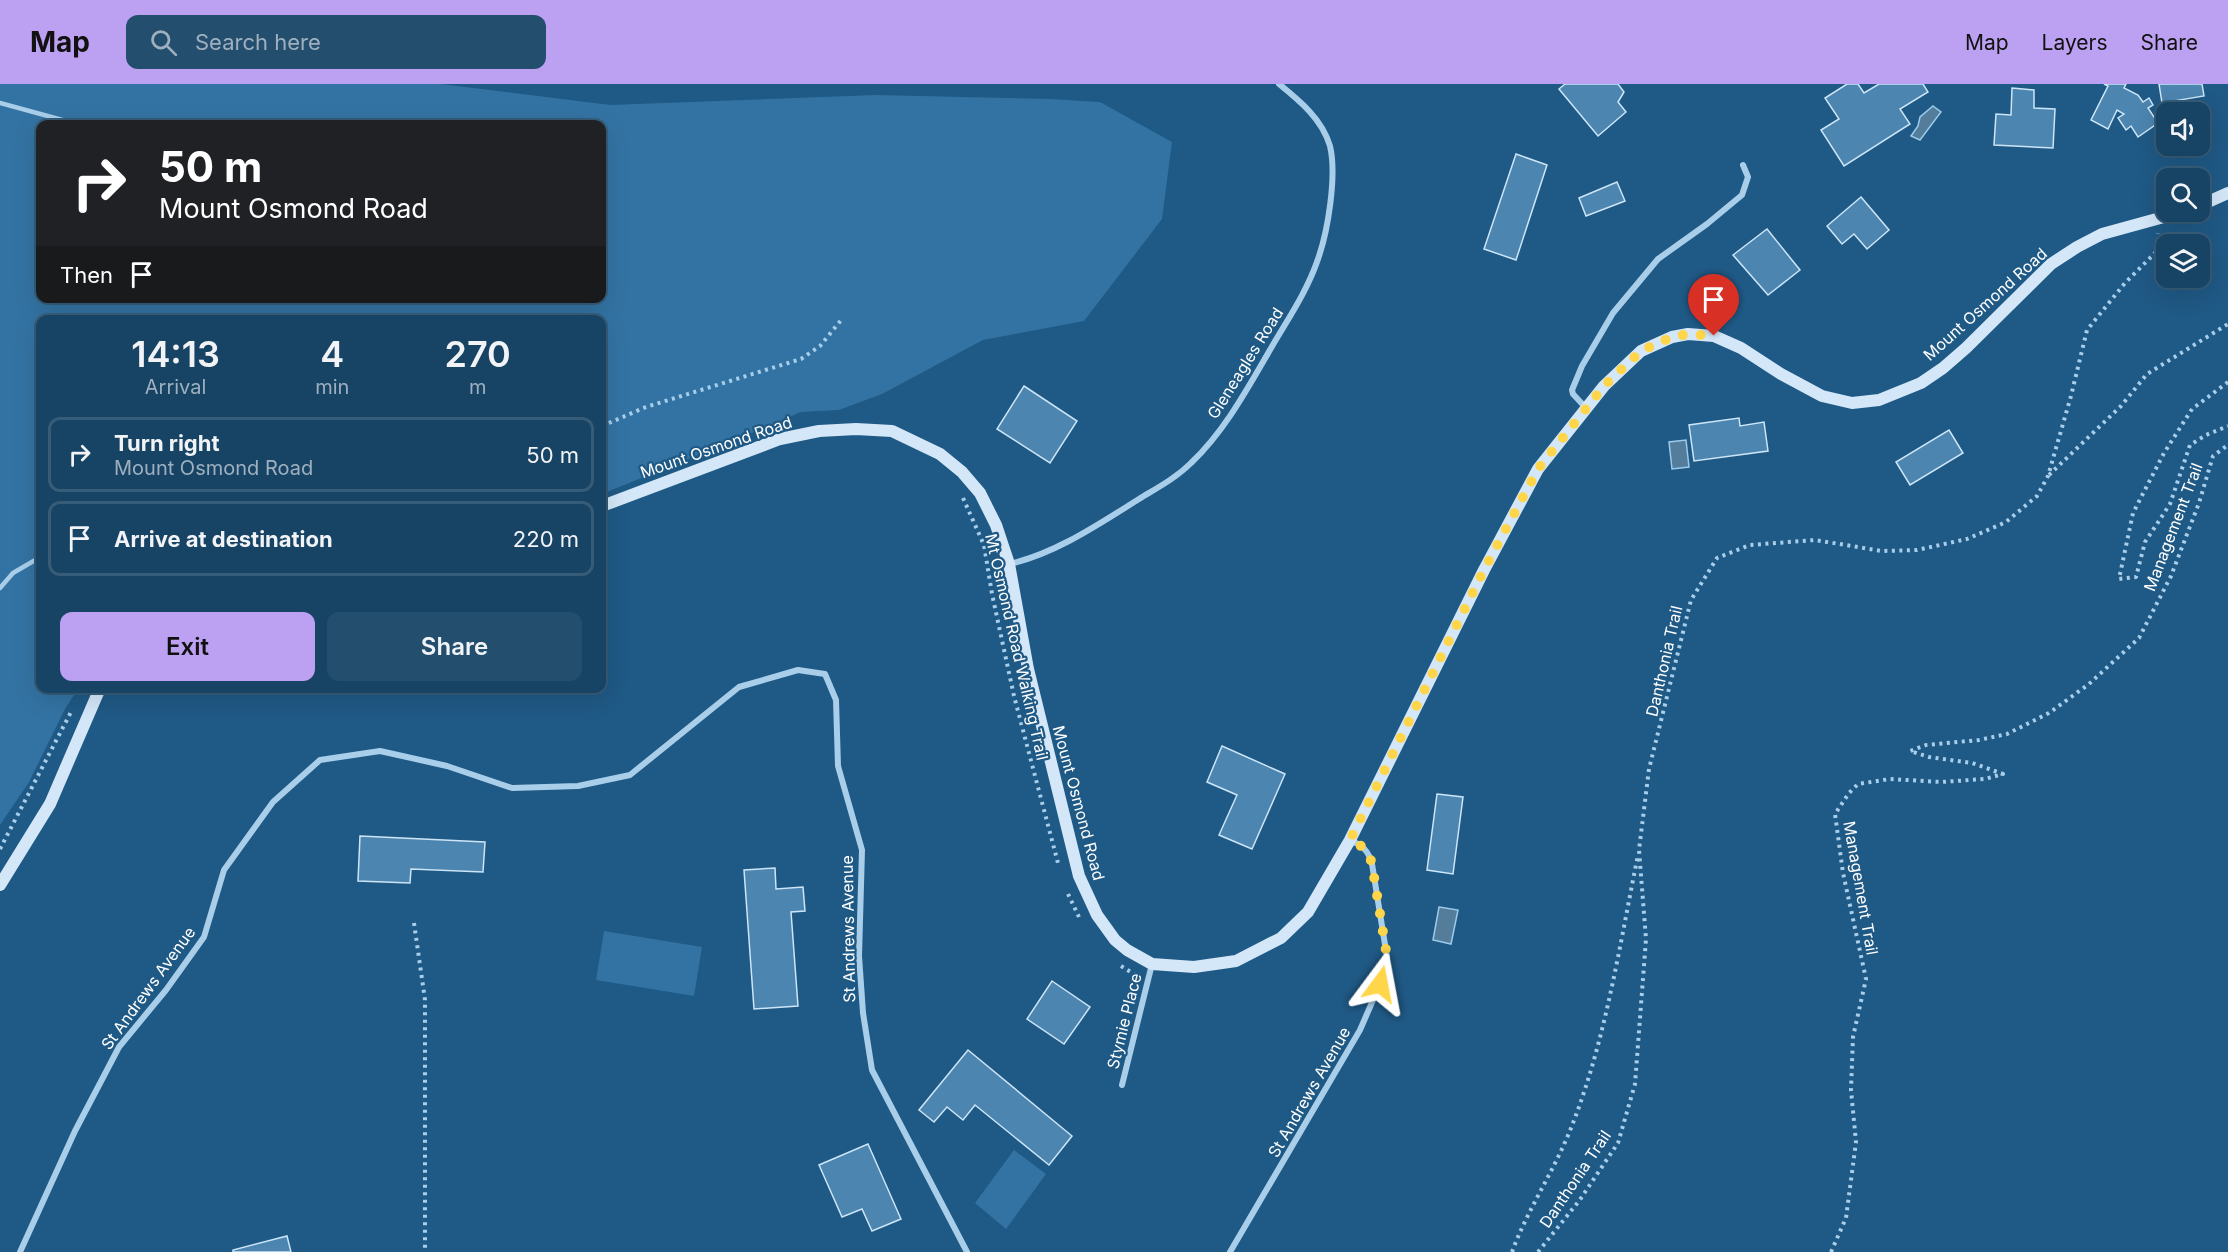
<!DOCTYPE html>
<style>
:root{--surface:#174364;--page:#244e6d;--text:#f1f3f6;--muted:#9eb0bf;--line:#365c78;--accent:#bca0f2}
body{margin:0;font-family:Inter,sans-serif;background:var(--page);color:var(--text);height:100vh;display:flex;flex-direction:column;font-size:22px;white-space:nowrap}
*{box-sizing:border-box;margin:0}
p{font-size:20px;color:var(--muted)}
.icon{flex:none;width:33px;height:33px;fill:none;stroke:currentColor;stroke-width:2;stroke-linecap:round;stroke-linejoin:round}
.map{position:relative;flex:1;overflow:hidden}
.sheet{position:absolute;left:36px;top:231px;width:570px;height:378px;display:flex;flex-direction:column;background:var(--surface);border-radius:12px;box-shadow:0 6px 24px #0002,0 0 0 2px var(--line)}
.sheet>*{flex:none}
.banner{position:absolute;left:36px;top:36px;width:570px;height:183px;border-radius:12px;box-shadow:0 6px 24px #0002,0 0 0 2px var(--line);background:#202124;color:#fff;overflow:hidden}
.controls{position:absolute;left:2156px;top:18px;display:grid;gap:12px}
.controls a{display:grid;place-items:center;width:54px;height:54px;border-radius:12px;background:var(--surface);box-shadow:0 6px 24px #0002,0 0 0 2px var(--line);font-size:30px}
.pin{position:absolute;display:grid;place-items:center;width:51px;height:51px;color:#fff;margin:-62px -26px;border-radius:50% 50% 50% 0;rotate:-45deg;box-shadow:0 0 6px #0007}
.pin .icon{rotate:45deg}
.me{position:absolute;width:66px;margin:-33px;rotate:13deg;stroke-linejoin:round;filter:drop-shadow(0 0 4px #0008)}
.turn{display:flex;align-items:center;gap:21px;height:126px;padding:0 24px;font-size:27px}
.turn .icon{width:78px;height:78px;stroke-width:2.5}
.turn b{display:block;font-size:42px;line-height:51px}
.then{display:flex;align-items:center;height:57px;padding:0 24px;background:#0003;gap:12px;font-size:22px}
.eta{display:flex;justify-content:space-evenly;align-items:center;height:102px;text-align:center}
.eta b{font-size:36px;font-weight:600;line-height:42px}
.action{display:flex;gap:12px;margin-top:auto;padding:12px 24px}
.action a{flex:1;height:69px;border-radius:12px;background:var(--accent);color:#111;font-size:24px;font-weight:600;line-height:69px;text-align:center}
.action a+a{background:var(--page);color:var(--text)}
ul{padding:0;list-style:none}
li{display:flex;align-items:center;gap:18px;height:75px;margin:0 12px 9px;padding:0 12px;border:3px solid var(--line);border-radius:12px}
li div{flex:1}
li b{display:block;font-size:22px}
li em{font-style:normal}
header{display:flex;align-items:center;gap:36px;box-sizing:border-box;height:84px;padding:0 30px;background:var(--accent);color:#111}
header strong{font-size:28px}
nav{display:flex;gap:33px;margin-inline-start:auto;font-size:21px}
.search{width:420px;height:54px;background:var(--page);display:flex;align-items:center;gap:15px;box-sizing:border-box;padding:0 21px;border-radius:12px;color:var(--muted);font-size:22px}
.map>svg:first-child{display:block}
.green{fill:#3373a3;fill-rule:evenodd}
.water{fill:#547d9c;stroke:#9bcbeb;stroke-width:1.5}
.building{fill:#4c85b0;stroke:#cce5f7;stroke-width:1.5}
.lines{fill:none;stroke-linecap:round;stroke-linejoin:round}
.path{stroke:#a8ceea;stroke-width:4;stroke-dasharray:3 4.5;stroke-linecap:butt}
.lane{stroke:#a8ceea;stroke-width:4.5}
.street{stroke:#a8ceea;stroke-width:6}
.secondary{stroke:#d3e7f8;stroke-width:12}
.route{stroke:#ffd54a;stroke-width:10;stroke-dasharray:0 18}
.labels{text-anchor:middle;stroke-width:4.5;stroke-linejoin:round;paint-order:stroke}
.street-label{font-size:16px;fill:#fff;stroke:#1f5985}
</style>
<header>
<strong>Map</strong>
<div class="search"><svg class="icon" aria-label="search" viewBox="0 0 24 24"><circle cx="10" cy="10" r="6"/><path d="M15 15l6 6"/></svg>Search here</div>
<nav><a>Map</a><a>Layers</a><a>Share</a></nav>
</header>
<div class="map">
<svg width="2228" height="1168" viewBox="0 0 2228 1168">
<rect width="100%" height="100%" fill="#1f5985"/>
<g class="green">
<path d="M 0,0 L 441,0 L 610,21 L 876,11 L 1050,15 L 1100,18 L 1172,58 L 1162,135 L 1084,237 L 983,256 L 882,310 L 839,326 L 801,328 L 735,356 L 602,410 L 602,236 L 40,236 L 40,604 L 78,605 L 65,625 L 29,698 L 0,741 ZM 40,40 L 602,40 L 602,214 L 40,214 Z"/>
<path d="M 604,847 L 702,863 L 694,912 L 596,896 Z"/>
<path d="M 1014,1066 L 1046,1090 L 1006,1145 L 975,1119 Z"/>
</g>
<g class="water">
<path d="M 1933,22 L 1941,28 L 1920,56 L 1911,52 L 1918,42 L 1920,33 Z"/>
<path d="M 1686,356 L 1689,383 L 1672,385 L 1669,358 Z"/>
<path d="M 1439,823 L 1458,826 L 1451,860 L 1433,856 Z"/>
</g>
<g class="building">
<path d="M 1565,0 L 1618,0 L 1624,8 L 1618,18 L 1626,28 L 1598,52 L 1559,5 Z"/>
<path d="M 1847,0 L 1858,0 L 1864,9 L 1879,0 L 1923,0 L 1928,8 L 1900,25 L 1910,40 L 1844,82 L 1821,46 L 1839,35 L 1825,14 Z"/>
<path d="M 2104,0 L 2126,0 L 2124,4 L 2138,11 L 2143,18 L 2149,14 L 2153,21 L 2148,24 L 2158,39 L 2138,53 L 2131,42 L 2126,46 L 2118,34 L 2124,30 L 2117,26 L 2108,45 L 2091,36 L 2108,2 Z"/>
<path d="M 2159,0 L 2202,0 L 2204,12 L 2162,19 Z"/>
<path d="M 2012,4 L 2034,6 L 2034,24 L 2055,25 L 2053,64 L 1994,61 L 1996,30 L 2011,31 Z"/>
<path d="M 1516,70 L 1547,81 L 1516,176 L 1484,165 Z"/>
<path d="M 1617,98 L 1625,117 L 1586,132 L 1579,114 Z"/>
<path d="M 1861,113 L 1889,146 L 1867,165 L 1854,150 L 1842,160 L 1827,142 Z"/>
<path d="M 1767,145 L 1800,186 L 1768,211 L 1733,171 Z"/>
<path d="M 1024,302 L 1077,337 L 1050,379 L 997,345 Z"/>
<path d="M 1739,334 L 1740,342 L 1764,338 L 1768,367 L 1694,377 L 1689,341 Z"/>
<path d="M 1949,346 L 1963,369 L 1910,401 L 1896,378 Z"/>
<path d="M 1222,662 L 1285,690 L 1252,765 L 1219,751 L 1237,711 L 1207,698 Z"/>
<path d="M 1437,710 L 1463,713 L 1453,790 L 1427,786 Z"/>
<path d="M 360,752 L 485,758 L 483,788 L 411,785 L 410,799 L 358,797 Z"/>
<path d="M 775,784 L 776,805 L 803,803 L 805,827 L 791,828 L 798,922 L 754,925 L 744,786 Z"/>
<path d="M 1052,897 L 1090,923 L 1064,960 L 1027,935 Z"/>
<path d="M 968,966 L 1072,1052 L 1049,1081 L 975,1021 L 963,1036 L 947,1023 L 934,1038 L 919,1026 Z"/>
<path d="M 868,1060 L 901,1135 L 872,1147 L 862,1125 L 842,1133 L 819,1081 Z"/>
<path d="M 287,1152 L 291,1168 L 233,1168 L 233,1166 Z"/>
</g>
<g class="lines">
<g class="path">
<path d="M 2228,298 L 2192,325 L 2164,369 L 2133,429 L 2119,495 L 2136,493 L 2145,458 L 2170,420 L 2190,361 L 2206,351 L 2228,342"/>
<path d="M 602,342 L 646,323 L 801,275 L 820,262 L 842,235"/>
<path d="M 2049,391 L 2121,322 L 2147,290 L 2228,240"/>
<path d="M 963,414 L 984,461 L 992,510 L 1014,612 L 1059,783"/>
<path d="M 0,765 L 72,626"/>
<path d="M 1068,810 L 1079,833"/>
<path d="M 414,839 L 425,916 L 425,1168"/>
<path d="M 1121,882 L 1137,892"/>
<path d="M 1512,1168 C 1527,1127 1552,1090 1569,1049 C 1605,961 1619,864 1638,771"/>
<path d="M 1538,1168 L 1579,1117 L 1618,1059 L 1635,1000 L 1646,855 L 1639,766 L 1649,685 L 1691,516 L 1717,474 L 1750,461 L 1815,456 L 1882,467 L 1917,466 L 1967,455 L 2006,438 L 2037,412 L 2048,392 L 2071,312 L 2087,246 L 2125,199 L 2159,165 L 2158,149"/>
<path d="M 1831,1168 L 1846,1134 L 1856,1058 L 1851,1006 L 1853,953 L 1866,895 L 1843,789 L 1835,730 L 1849,709 L 1858,700 L 1890,695 L 1941,698 L 1985,695 L 2003,690 L 1972,679 L 1929,673 L 1910,667 L 1926,661 L 1979,656 L 2007,650 L 2049,629 L 2089,600 L 2139,554 L 2171,492 L 2199,419 L 2213,372 L 2228,361"/>
</g>
<g class="lane">
<path d="M 0,19 L 77,40"/>
<path d="M 0,504 L 13,489 L 37,475"/>
</g>
<g class="street">
<path d="M 1586,324 L 1573,310 L 1572,306 L 1582,282 L 1613,229 L 1658,175 L 1707,140 L 1742,111 L 1748,93 L 1743,81"/>
<path d="M 1009,480 C 1055,470 1099,440 1139,415 C 1157,404 1176,394 1191,379 C 1226,346 1250,300 1274,259 C 1290,232 1308,205 1318,175 C 1328,147 1337,91 1330,62 C 1322,35 1300,17 1279,0"/>
<path d="M 1122,1001 L 1152,880"/>
<path d="M 20,1168 L 75,1047 L 119,963 L 166,906 L 204,853 L 224,786 L 273,718 L 320,676 L 380,667 L 447,682 L 512,704 L 578,702 L 630,691 L 739,603 L 798,586 L 825,590 L 836,616 L 838,682 L 862,766 L 859,872 L 863,929 L 872,986 L 967,1168"/>
<path d="M 1230,1168 L 1360,946 L 1380,900 L 1387,873 L 1372,780 C 1368,766 1363,762 1350,756"/>
</g>
<g class="secondary">
<path d="M 2199,122 L 2228,109"/>
<path d="M 602,422 L 780,355 L 819,347 L 856,345 L 892,347 L 940,370 L 962,388 L 980,409 L 996,441 L 1009,480 L 1028,585 L 1079,792 L 1097,831 L 1115,856 L 1127,866 L 1152,880 L 1194,883 L 1236,877 L 1281,854 L 1308,828 L 1350,756 L 1484,486 L 1538,385 L 1604,302 L 1641,267 L 1672,253 L 1688,250 L 1714,252 L 1741,264 L 1781,290 L 1822,312 L 1852,319 L 1879,316 L 1921,299 L 1943,284 L 1966,264 L 2051,180 L 2077,163 L 2102,150 L 2182,128"/>
<path d="M 0,801 L 50,720 L 100,604"/>
</g>
</g>
<g class="lines">
<path class="route" d="M 1380,900 L 1387,873 L 1372,780 C 1368,766 1363,762 1350,756 L 1484,486 L 1538,385 L 1604,302 L 1641,267 L 1672,253 L 1689,250 L 1714,252"/>
</g>
<g class="labels">
<g class="street-label">
<text transform="translate(1985 220) rotate(-42)" y="6">Mount Osmond Road</text>
<text transform="translate(1245 279) rotate(-58)" y="6">Gleneagles Road</text>
<text transform="translate(716 363) rotate(-19)" y="6">Mount Osmond Road</text>
<text transform="translate(2173 443) rotate(-69)" y="6">Management Trail</text>
<text transform="translate(1017 563) rotate(77)" y="6">Mt Osmond Road Walking Trail</text>
<text transform="translate(1664 577) rotate(-77)" y="6">Danthonia Trail</text>
<text transform="translate(1079 719) rotate(75)" y="6">Mount Osmond Road</text>
<text transform="translate(1861 804) rotate(80)" y="6">Management Trail</text>
<text transform="translate(848 845) rotate(-91)" y="6">St Andrews Avenue</text>
<text transform="translate(148 904) rotate(-54)" y="6">St Andrews Avenue</text>
<text transform="translate(1124 937) rotate(-76)" y="6">Stymie Place</text>
<text transform="translate(1309 1008) rotate(-60)" y="6">St Andrews Avenue</text>
<text transform="translate(1575 1095) rotate(-56)" y="6">Danthonia Trail</text>
</g>
</g>
</svg>
<div class="controls">
<a><svg class="icon" aria-label="sound" viewBox="0 0 24 24"><path d="M4 9h4l5-4v14l-5-4H4zM17 9q2 3 0 6"/></svg></a>
<a><svg class="icon" aria-label="search" viewBox="0 0 24 24"><circle cx="10" cy="10" r="6"/><path d="M15 15l6 6"/></svg></a>
<a><svg class="icon" aria-label="layers" viewBox="0 0 24 24"><path d="M12 4l9 5-9 5-9-5zM3 14l9 5 9-5"/></svg></a>
</div>
<div class="pin" style="left:1714px;top:252px;background:#d93025"><svg class="icon" aria-label="arrive" viewBox="0 0 24 24"><path d="M6 21V4h12l-3 4 3 4H6"/></svg></div>
<svg class="me" style="left:1380px;top:900px" viewBox="-20 -20 40 40"><path d="M0-17L14 15 0 8-14 15z" fill="#ffd54a" stroke="#fff" stroke-width="4"/></svg>
<div class="banner">
<div class="turn"><svg class="icon" aria-label="right" viewBox="0 0 24 24"><path d="M7 20v-9h11M14 6l5 5-5 5"/></svg><div><b>50 m</b>Mount Osmond Road</div></div>
<div class="then">Then<svg class="icon" aria-label="arrive" viewBox="0 0 24 24"><path d="M6 21V4h12l-3 4 3 4H6"/></svg></div>
</div>
<section class="sheet">
<div class="eta">
<div><b>14:13</b><p>Arrival</p></div>
<div><b>4</b><p>min</p></div>
<div><b>270</b><p>m</p></div>
</div>
<ul>
<li><svg class="icon" aria-label="right" viewBox="0 0 24 24"><path d="M7 20v-9h11M14 6l5 5-5 5"/></svg><div><b>Turn right</b><p>Mount Osmond Road</p></div><em>50 m</em></li>
<li><svg class="icon" aria-label="arrive" viewBox="0 0 24 24"><path d="M6 21V4h12l-3 4 3 4H6"/></svg><div><b>Arrive at destination</b></div><em>220 m</em></li>
</ul>
<div class="action"><a>Exit</a><a>Share</a></div>
</section>
</div>
